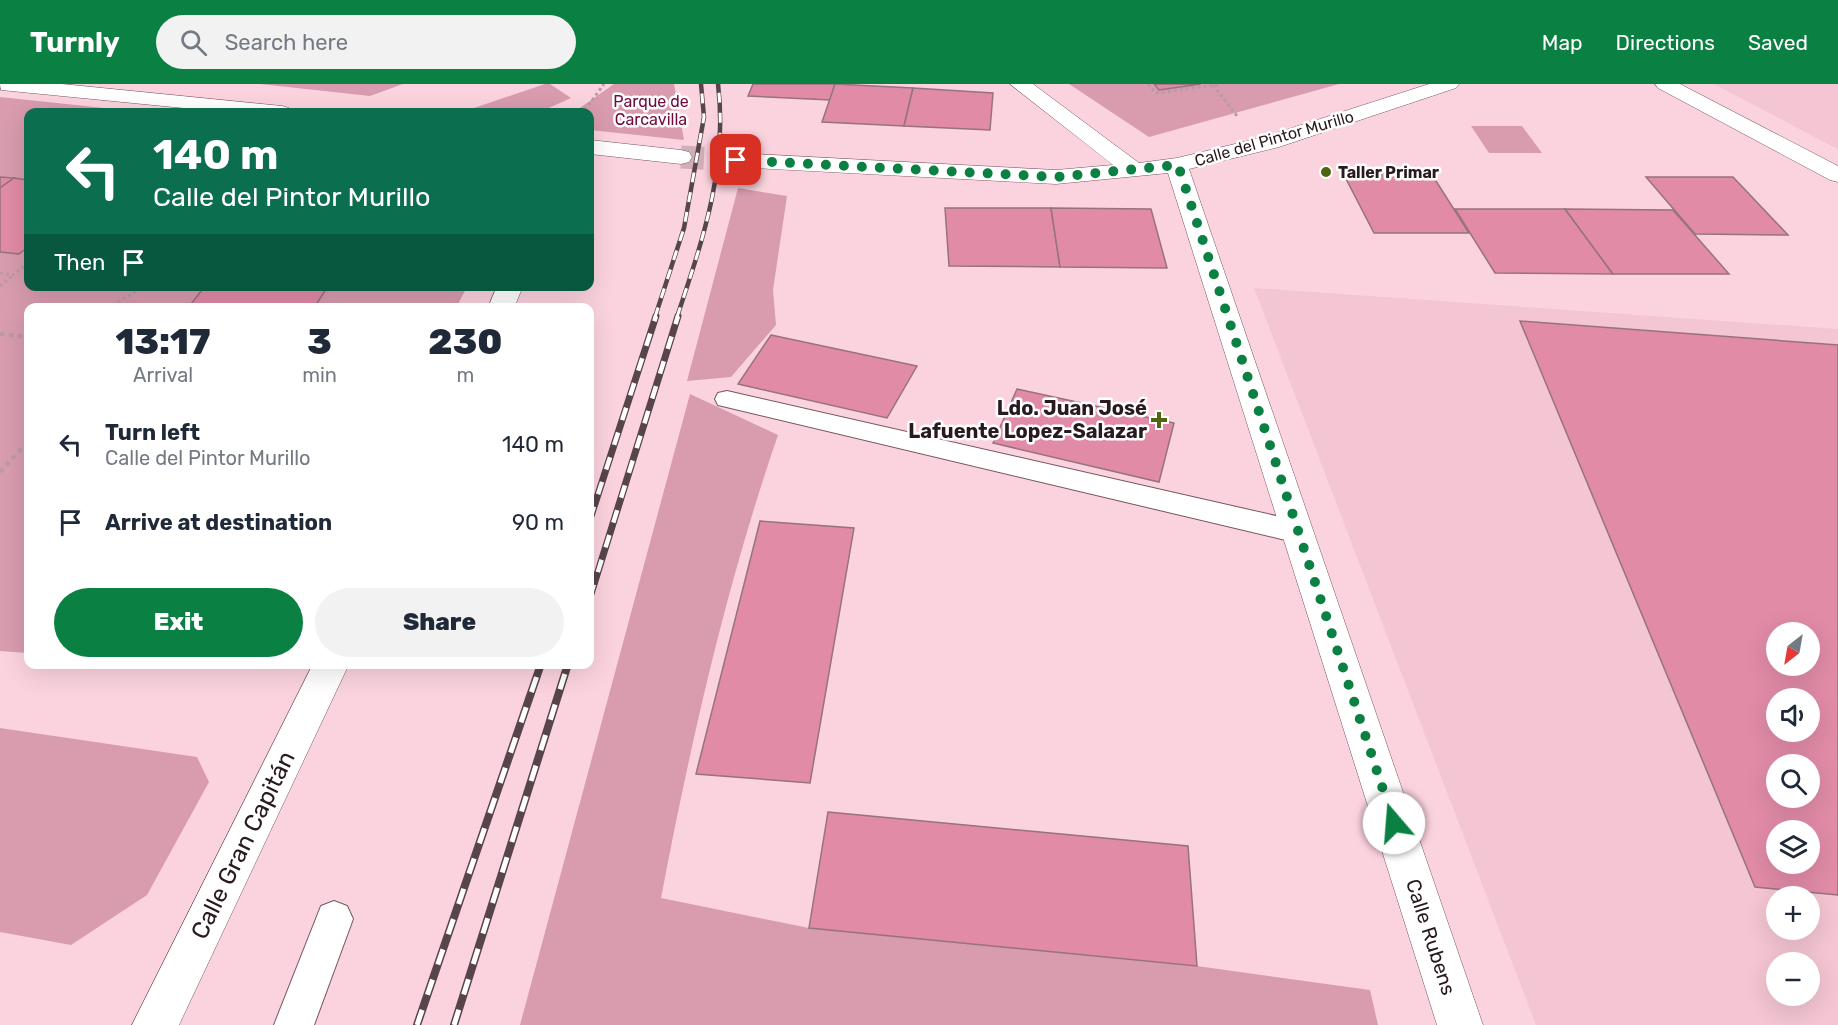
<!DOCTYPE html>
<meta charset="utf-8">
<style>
:root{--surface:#fff;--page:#f2f2f3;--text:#1f2937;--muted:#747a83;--accent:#0b8043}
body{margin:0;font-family:Rubik,sans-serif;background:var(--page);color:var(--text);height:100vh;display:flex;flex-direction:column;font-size:22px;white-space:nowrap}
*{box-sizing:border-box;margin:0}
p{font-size:20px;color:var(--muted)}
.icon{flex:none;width:33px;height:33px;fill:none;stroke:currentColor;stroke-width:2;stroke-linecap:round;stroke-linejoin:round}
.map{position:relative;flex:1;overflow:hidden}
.details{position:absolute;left:24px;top:219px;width:570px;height:366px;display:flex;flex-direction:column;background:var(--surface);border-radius:12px;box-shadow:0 6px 24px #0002}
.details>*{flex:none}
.hud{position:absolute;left:24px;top:24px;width:570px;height:183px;border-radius:12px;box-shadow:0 6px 24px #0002;background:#0b6e4f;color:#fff;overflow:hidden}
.needle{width:39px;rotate:211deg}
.controls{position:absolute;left:1766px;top:538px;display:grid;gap:12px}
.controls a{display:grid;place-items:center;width:54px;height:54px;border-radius:50%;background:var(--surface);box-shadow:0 6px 24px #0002;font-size:30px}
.pin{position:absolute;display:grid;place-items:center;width:51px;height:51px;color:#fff;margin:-26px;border-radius:12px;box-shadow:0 3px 9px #0006}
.me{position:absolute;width:66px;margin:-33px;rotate:342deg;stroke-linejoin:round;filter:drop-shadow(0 0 4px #0008)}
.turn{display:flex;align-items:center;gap:21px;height:126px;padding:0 30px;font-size:27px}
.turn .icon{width:78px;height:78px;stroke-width:2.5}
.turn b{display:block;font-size:42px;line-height:51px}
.then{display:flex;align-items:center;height:57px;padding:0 30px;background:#0003;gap:12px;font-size:22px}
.eta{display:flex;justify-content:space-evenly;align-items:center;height:102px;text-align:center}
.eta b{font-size:36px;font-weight:800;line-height:42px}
.action{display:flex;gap:12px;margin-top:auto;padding:12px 30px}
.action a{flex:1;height:69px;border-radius:36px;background:var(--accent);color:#fff;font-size:24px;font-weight:800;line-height:69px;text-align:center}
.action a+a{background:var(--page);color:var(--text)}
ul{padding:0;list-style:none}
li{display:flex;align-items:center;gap:18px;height:78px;padding:0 30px}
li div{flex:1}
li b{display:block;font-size:22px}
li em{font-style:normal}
header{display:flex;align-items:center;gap:36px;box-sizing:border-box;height:84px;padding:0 30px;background:var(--accent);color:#fff}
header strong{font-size:28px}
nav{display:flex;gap:33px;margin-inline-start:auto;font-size:21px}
.search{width:420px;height:54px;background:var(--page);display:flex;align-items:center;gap:15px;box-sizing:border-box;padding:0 21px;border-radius:33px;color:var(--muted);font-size:22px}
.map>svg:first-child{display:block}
.built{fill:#f4c5d2;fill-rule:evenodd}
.green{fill:#d89cae}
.building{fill:#e18ba7;stroke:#96737d;stroke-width:1.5;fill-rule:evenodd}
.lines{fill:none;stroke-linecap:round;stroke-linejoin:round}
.street-tunnel{stroke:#d1aeb8;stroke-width:23;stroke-dasharray:23 11;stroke-linecap:butt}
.lane-casing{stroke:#76555f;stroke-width:2}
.street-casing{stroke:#76555f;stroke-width:1}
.path-far1{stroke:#ba9aa4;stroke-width:3;stroke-dasharray:3 3;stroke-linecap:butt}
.path{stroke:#ba9aa4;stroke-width:4;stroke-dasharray:4.5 4.5;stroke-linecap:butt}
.lane{fill:#fff;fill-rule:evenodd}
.street{fill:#fff;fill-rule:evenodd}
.rail-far2-casing{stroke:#58444b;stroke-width:4.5}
.rail-far1-casing{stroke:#58444b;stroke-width:7}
.rail-casing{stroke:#58444b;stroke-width:8}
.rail-far2{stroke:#fff;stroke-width:3;stroke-dasharray:10;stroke-linecap:butt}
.rail-far1{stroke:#fff;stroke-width:4.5;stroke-dasharray:13;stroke-linecap:butt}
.rail{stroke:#fff;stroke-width:5;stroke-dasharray:16;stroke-linecap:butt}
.route{stroke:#0b8043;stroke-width:10;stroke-dasharray:0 18}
.poi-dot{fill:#4f6511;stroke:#fff;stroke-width:2}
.labels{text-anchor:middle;stroke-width:5;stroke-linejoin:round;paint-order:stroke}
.far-park-label{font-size:16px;fill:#72093c;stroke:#fff}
.far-street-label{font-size:16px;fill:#281a1f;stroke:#fff}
.far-poi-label{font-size:16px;font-weight:bold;fill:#281a1f;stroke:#fff;text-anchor:start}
.poi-label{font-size:20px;font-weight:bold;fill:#281a1f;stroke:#fff;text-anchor:end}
.street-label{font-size:20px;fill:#281a1f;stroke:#fff}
.near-street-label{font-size:24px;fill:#281a1f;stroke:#fff}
</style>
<header>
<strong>Turnly</strong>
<div class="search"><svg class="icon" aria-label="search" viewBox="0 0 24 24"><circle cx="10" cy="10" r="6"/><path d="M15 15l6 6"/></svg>Search here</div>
<nav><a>Map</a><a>Directions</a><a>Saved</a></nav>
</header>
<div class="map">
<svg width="1838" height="941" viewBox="0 0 1838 941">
<rect width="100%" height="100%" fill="#fbd3de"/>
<g class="built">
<path d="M 1714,0 L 1838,0 L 1838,65 L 1824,58 Z"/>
<path d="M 1254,204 L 1838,245 L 1838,941 L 1536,941 ZM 1776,549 L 1809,549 L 1809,582 L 1776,582 ZM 1776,615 L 1809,615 L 1809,648 L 1776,648 ZM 1776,681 L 1809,681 L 1809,714 L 1776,714 ZM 1776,747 L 1809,747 L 1809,780 L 1776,780 ZM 1776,813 L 1809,813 L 1809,846 L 1776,846 ZM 1776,879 L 1809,879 L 1809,912 L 1776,912 Z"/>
</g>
<g class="green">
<path d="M 260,0 L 403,0 L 370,12 Z"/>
<path d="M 545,0 L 550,0 L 571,14 L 540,28 L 468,26 Z"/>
<path d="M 614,0 L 674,0 L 684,56 L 590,46 L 590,28 L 574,28 Z"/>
<path d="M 1069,0 L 1153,0 L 1159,6 L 1203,0 L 1339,0 L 1149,53 Z"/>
<path d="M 0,13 L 142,28 L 28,28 L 28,202 L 467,203 L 456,224 L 28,224 L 28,569 L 0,567 Z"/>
<path d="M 1471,42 L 1522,42 L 1542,69 L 1489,69 Z"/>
<path d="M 738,104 L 787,112 L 773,206 L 776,241 L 731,293 L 687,297 Z"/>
<path d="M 690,310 L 778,351 C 726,502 691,657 661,814 L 809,844 L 1197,882 L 1370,906 L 1378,941 L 520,941 Z"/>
<path d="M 0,644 L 197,673 L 209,698 L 147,811 L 71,861 L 0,848 Z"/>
</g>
<g class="building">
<path d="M 753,0 L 835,0 L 830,16 L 748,12 Z"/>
<path d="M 835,0 L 913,4 L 904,42 L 822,38 Z"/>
<path d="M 1154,0 L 1201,0 L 1159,6 Z"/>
<path d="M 913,4 L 993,9 L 990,46 L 904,42 Z"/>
<path d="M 1343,89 L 1431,89 L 1469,149 L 1374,149 Z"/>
<path d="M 0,93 L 14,94 L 0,104 Z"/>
<path d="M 1646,93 L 1733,93 L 1788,151 L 1695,150 Z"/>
<path d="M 14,94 L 28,96 L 28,163 L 19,170 L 0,168 L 0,104 Z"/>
<path d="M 945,124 L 1051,124 L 1060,183 L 949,182 Z"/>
<path d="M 1051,124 L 1151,125 L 1167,184 L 1060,183 Z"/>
<path d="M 1455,125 L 1565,125 L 1613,190 L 1495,189 Z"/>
<path d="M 1565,125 L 1673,126 L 1729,190 L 1613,190 Z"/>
<path d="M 205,202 L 328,202 L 314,224 L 188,224 Z"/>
<path d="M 1520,237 L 1838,261 L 1838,811 L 1755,803 ZM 1776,549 L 1809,549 L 1809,582 L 1776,582 ZM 1776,615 L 1809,615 L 1809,648 L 1776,648 ZM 1776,681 L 1809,681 L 1809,714 L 1776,714 ZM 1776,747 L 1809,747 L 1809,780 L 1776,780 Z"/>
<path d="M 771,251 L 917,282 L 887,334 L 738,300 Z"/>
<path d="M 1017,305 L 1174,339 L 1159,398 L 993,359 Z"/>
<path d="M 760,437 L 854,444 L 810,699 L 696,690 Z"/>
<path d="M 828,728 L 1188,762 L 1197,882 L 809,844 Z"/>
</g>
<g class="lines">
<path class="street-tunnel" d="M 681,73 L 736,76"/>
<g class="lane-casing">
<g id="lane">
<path d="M 727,307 L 1298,437 L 1308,441 L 1312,448 L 1308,455 L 1298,459 L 718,321 L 715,315 L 718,309 Z"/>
<path d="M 334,817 L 347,822 L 353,835 L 314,941 L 274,941 L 321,822 Z"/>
</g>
</g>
<g class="street-casing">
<g id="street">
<path d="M 0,0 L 62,0 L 282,22 L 289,24 L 292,28 L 224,28 L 1,6 Z"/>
<path d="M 1010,0 L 1033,0 L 1139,79 L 1177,74 L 1264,53 L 1429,0 L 1459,0 L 1456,4 L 1279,63 L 1189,85 L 1483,941 L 1437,941 L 1168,89 L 1056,100 L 736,83 L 728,81 L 725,76 L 728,71 L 736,69 L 1056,86 L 1113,81 Z"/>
<path d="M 1655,0 L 1680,0 L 1838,82 L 1838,98 L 1830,96 L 1658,4 Z"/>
<path d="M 590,56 L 681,66 L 689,68 L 692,73 L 689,78 L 681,80 L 590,70 Z"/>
<path d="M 497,202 L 523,202 L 514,224 L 488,224 Z"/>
<path d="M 313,580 L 349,580 L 179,941 L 132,941 Z"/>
</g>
</g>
<g class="path-far1">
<path d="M 1148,0 L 1156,9 L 1223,0"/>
<path d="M 1213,1 L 1237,32"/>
<path d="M 585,26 L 604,0"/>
<path d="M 0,189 L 13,191 L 28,179"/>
<path d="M 0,202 L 13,191"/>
<path d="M 107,224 L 145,202"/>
</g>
<g class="path">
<path d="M 0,250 L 28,253"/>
<path d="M 0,388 L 28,358"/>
</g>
<use href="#lane" class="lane"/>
<use href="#street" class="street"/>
<g class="rail-far2-casing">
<g id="rail-far2">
<path d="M 655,233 L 684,144 L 704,33 L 701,0"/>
<path d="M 677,233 C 703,155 728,84 718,0"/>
</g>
</g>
<g class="rail-far1-casing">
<g id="rail-far1">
<path d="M 590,435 L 656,232"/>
<path d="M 590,513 L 678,232"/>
</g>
</g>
<g class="rail-casing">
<g id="rail">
<path d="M 417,941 L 541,580"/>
<path d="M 454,941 L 568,580"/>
</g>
</g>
<use href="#rail-far2" class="rail-far2"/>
<use href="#rail-far1" class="rail-far1"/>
<use href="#rail" class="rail"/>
</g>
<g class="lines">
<path class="route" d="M 736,76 L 1056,93 L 1178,81 L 1394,739"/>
</g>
<g class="poi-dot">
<circle cx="1326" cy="88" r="6"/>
<path d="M1156 327h6v6h6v6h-6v6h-6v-6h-6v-6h6z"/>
</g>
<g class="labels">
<g class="far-park-label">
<text x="651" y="23">Parque de<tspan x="651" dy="18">Carcavilla</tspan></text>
</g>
<g class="far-street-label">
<text transform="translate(1274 54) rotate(-16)" y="6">Calle del Pintor Murillo</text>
</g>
<g class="far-poi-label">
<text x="1338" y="94">Taller Primar</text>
</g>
<g class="poi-label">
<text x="1147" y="331">Ldo. Juan José<tspan x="1147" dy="23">Lafuente Lopez-Salazar</tspan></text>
</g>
<g class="street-label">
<text transform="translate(1431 853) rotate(72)" y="7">Calle Rubens</text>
</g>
<g class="near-street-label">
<text transform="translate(243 761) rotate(-64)" y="8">Calle Gran Capitán</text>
</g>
</g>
</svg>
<div class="controls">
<a><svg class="needle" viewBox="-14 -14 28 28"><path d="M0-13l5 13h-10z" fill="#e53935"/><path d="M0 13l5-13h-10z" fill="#747a83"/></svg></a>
<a><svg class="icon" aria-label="sound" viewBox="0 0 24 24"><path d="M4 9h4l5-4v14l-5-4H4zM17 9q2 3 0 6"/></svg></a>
<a><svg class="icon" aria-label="search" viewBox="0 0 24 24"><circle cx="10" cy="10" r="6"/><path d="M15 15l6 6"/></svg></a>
<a><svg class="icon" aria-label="layers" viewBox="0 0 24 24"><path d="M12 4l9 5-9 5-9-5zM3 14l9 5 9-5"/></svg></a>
<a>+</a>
<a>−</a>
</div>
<div class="pin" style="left:736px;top:76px;background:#d93025"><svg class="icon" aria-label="arrive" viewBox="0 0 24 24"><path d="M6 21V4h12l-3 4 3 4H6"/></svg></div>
<svg class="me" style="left:1394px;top:739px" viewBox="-20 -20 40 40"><circle r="19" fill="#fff"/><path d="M0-13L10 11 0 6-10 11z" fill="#0b8043"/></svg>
<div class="hud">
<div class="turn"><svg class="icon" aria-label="left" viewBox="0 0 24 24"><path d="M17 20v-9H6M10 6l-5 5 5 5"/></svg><div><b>140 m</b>Calle del Pintor Murillo</div></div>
<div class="then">Then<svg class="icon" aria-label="arrive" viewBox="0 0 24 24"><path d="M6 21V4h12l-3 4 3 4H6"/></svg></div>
</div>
<section class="details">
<div class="eta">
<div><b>13:17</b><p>Arrival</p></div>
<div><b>3</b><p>min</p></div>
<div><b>230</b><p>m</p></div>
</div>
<ul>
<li><svg class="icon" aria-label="left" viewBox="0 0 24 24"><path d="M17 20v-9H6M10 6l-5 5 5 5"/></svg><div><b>Turn left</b><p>Calle del Pintor Murillo</p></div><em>140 m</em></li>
<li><svg class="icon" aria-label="arrive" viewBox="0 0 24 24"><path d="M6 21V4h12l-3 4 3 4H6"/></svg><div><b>Arrive at destination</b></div><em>90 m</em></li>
</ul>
<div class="action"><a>Exit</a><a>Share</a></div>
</section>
</div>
